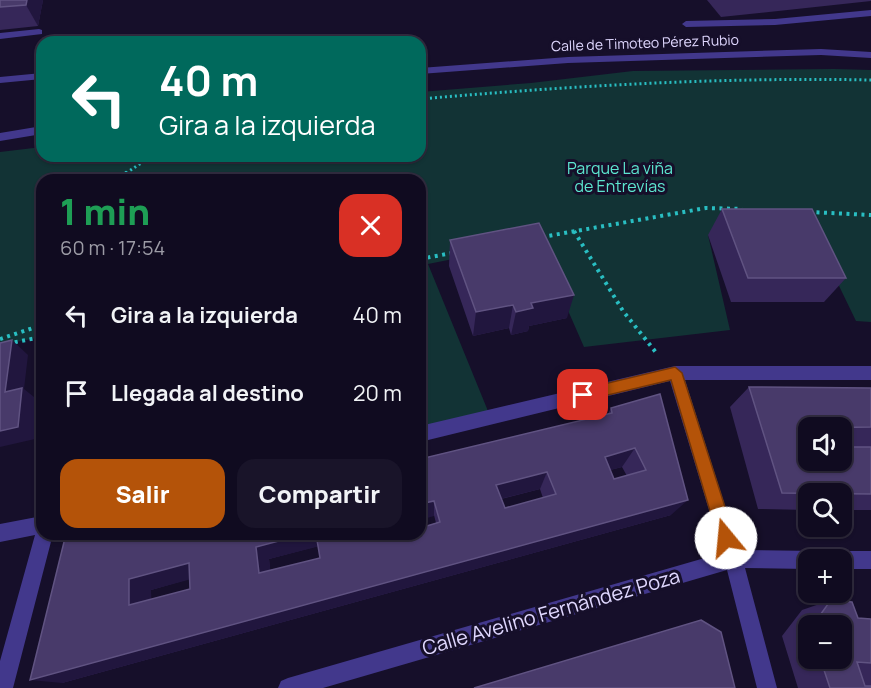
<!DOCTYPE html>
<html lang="es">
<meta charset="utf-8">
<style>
:root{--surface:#100b20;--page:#191429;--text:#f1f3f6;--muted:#9c9ba5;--line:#302b3e;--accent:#b45309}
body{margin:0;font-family:Manrope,sans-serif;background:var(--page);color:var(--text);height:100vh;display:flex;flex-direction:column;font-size:22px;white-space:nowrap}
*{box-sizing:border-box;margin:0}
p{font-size:20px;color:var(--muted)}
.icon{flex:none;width:33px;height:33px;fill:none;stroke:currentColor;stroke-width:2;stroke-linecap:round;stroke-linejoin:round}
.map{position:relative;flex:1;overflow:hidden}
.side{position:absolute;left:36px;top:174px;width:390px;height:366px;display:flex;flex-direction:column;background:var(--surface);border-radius:18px;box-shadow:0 2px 4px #0004,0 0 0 2px var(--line)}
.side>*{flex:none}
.top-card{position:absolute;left:36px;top:36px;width:390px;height:126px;border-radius:18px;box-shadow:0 2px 4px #0004,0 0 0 2px var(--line);background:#00695c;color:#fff;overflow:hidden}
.controls{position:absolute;left:798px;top:417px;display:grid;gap:12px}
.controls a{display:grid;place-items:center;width:54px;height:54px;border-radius:12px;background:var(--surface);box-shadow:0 2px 4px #0004,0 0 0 2px var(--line);font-size:30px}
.pin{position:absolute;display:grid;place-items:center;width:51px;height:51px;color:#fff;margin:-26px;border-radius:12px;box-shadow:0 3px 9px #0006}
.me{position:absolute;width:66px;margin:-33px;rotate:343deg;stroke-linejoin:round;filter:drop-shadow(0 0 4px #0008)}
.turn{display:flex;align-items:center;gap:21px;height:126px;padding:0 24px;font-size:27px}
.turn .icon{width:78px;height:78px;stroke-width:2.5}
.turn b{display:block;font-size:42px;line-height:51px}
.round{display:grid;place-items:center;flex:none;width:63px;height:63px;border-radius:18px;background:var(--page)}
.head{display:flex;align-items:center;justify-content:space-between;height:102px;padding:0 24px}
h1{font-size:36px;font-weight:800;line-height:45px;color:#1e9e55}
.cta{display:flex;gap:12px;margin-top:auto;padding:12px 24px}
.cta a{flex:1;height:69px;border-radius:18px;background:var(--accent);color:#fff;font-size:24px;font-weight:800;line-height:69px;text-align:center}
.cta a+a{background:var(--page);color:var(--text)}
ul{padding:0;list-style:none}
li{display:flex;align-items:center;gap:18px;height:78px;padding:0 24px}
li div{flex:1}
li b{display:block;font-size:22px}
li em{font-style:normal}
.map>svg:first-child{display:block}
.green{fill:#123335}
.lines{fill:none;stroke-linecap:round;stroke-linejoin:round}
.path-far1{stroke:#29bec2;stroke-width:3;stroke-dasharray:2 3;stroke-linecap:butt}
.path{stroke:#29bec2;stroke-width:4;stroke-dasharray:3 4.5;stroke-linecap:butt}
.lane{fill:#42388c;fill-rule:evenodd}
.street{fill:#42388c;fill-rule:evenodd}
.wall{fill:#362759;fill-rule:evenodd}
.shaded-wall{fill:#21163e}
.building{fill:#483a6a;stroke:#605382;stroke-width:1.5;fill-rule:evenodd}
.route{fill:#b45309;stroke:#753606;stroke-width:1.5}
.labels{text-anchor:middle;stroke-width:6;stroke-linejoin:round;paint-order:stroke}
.far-street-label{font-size:14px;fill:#e0d8ff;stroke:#160f2a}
.park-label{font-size:16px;fill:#5de7d0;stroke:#160f2a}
.near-street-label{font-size:20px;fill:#e0d8ff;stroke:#160f2a}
</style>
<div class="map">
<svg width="871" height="688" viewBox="0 0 871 688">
<rect width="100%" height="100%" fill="#160f2a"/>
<path class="green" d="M 834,69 L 871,70 L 871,322 L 856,321 L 813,232 L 708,235 L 730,330 L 584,347 L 538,242 L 428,264 L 490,416 L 420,431 L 420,180 L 42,180 L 42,337 L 0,345 L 0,152 L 42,147 L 42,156 L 420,156 L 420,92 L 531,83 L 633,71 Z"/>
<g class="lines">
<g class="path-far1">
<path d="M 420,99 C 570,86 720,77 871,80"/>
<path d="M 126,173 L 152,156"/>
</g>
<g class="path">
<path d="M 120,180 L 128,171"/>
<path d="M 809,212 L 871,215"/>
<path d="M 574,231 L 623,311 L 658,355"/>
<path d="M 542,237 L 706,208 L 742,209"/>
<path d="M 420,259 L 452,253"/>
<path d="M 0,339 L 42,325"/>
<path d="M 0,345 L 42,337"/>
</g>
<g class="lane">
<path d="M 871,10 L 871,16 L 775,25 L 686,27 L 682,24 L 686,21 L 775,19 Z"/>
<path d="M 39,29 L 42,30 L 42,34 L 0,39 L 0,33 Z"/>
<path d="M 42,73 L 42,79 L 0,83 L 0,77 Z"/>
</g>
<g class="street">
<path d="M 821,49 L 871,52 L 871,58 L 821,55 L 568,63 L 420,74 L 420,68 L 568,57 Z"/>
<path d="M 42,126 L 42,134 L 0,141 L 0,133 Z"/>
<path d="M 675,366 L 871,366 L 871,380 L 685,380 L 739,550 L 817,551 L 824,553 L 826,560 L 808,560 L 808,569 L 745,568 L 777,688 L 757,688 L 727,570 L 323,688 L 278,688 L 281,681 L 288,678 L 722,553 L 670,381 L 420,442 L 420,426 Z"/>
<path d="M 42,516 L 42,534 L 53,534 L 13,688 L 0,688 L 0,661 L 35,535 L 0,542 L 0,524 Z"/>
<path d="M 842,551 L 871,551 L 871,569 L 842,569 L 842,560 L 833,560 L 835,553 Z"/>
</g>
</g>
<g class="wall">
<path d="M 0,0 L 43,0 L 38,26 L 0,30 Z"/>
<path d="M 707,0 L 871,0 L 871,1 L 721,17 Z"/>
<path d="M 722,209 L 846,278 L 824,302 L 731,302 L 708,235 Z"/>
<path d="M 450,240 L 567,318 L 529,326 L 528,331 L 511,335 L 509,328 L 473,336 L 449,266 Z"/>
<path d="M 749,387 L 871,388 L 871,510 L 842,510 L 842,494 L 808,494 L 808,510 L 758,509 L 730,407 ZM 808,428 L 842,428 L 842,446 L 847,446 L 847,447 L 808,460 Z"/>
<path d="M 660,394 L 671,515 L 62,683 L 85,534 L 99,534 L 102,536 L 386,537 L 436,523 L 420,459 L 608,414 L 611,408 ZM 622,467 L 627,476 L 614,479 L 610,470 ZM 540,489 L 543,498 L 505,508 L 501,499 ZM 318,546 L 320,558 L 270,570 L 269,559 ZM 189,579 L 190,589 L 151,599 L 151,590 Z"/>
<path d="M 831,600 L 858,618 L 871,619 L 871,688 L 798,688 L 782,636 L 802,610 ZM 808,626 L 842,626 L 842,658 L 808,658 Z"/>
</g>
<g class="shaded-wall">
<path d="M 27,0 L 43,0 L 38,26 L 26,5 Z"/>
<path d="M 574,295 L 567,318 L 529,326 L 528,331 L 511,335 L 516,312 L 531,303 Z"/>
<path d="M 513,305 L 509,328 L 473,336 L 476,312 Z"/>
<path d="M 12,340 L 28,355 L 24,389 L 39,401 L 35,439 L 0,447 L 0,431 Z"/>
<path d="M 635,448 L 622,467 L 594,474 L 605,457 Z"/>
<path d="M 547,472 L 540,489 L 492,501 L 496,485 Z"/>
<path d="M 688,500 L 671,515 L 62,683 L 30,680 Z"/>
<path d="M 434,501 L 434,516 L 420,520 L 420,504 Z"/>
<path d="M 305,534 L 317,534 L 324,545 L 269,559 L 272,584 L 259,573 L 256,547 Z"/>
<path d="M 189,563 L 206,575 L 151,590 L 152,614 L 129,605 L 129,579 Z"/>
</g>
<g class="building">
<path d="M 0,0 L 27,0 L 26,5 L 0,7 Z"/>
<path d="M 722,209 L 812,209 L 846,278 L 748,278 Z"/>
<path d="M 539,223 L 574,295 L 531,303 L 533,308 L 516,312 L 513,305 L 476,312 L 450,240 Z"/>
<path d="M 12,340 L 5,392 L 22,388 L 18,427 L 0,431 L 0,343 Z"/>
<path d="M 749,387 L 871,388 L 871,427 L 808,428 L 808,460 L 842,460 L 842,447 L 871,447 L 871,494 L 782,493 Z"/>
<path d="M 660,394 L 688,500 L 30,680 L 65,538 L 85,534 L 95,534 L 95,537 L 108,534 L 305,534 L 256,547 L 259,573 L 320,558 L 316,534 L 385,534 L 385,537 L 397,534 L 420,534 L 420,528 L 440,522 L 434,501 L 420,504 L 420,459 L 612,413 L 611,408 ZM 635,448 L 646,470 L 614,479 L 605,457 ZM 547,472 L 556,494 L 505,508 L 496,485 ZM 189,563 L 190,589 L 129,605 L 129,579 Z"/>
<path d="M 831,600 L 852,602 L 858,618 L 871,619 L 871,663 L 857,662 L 865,686 L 871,686 L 871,688 L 830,688 L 820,658 L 842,658 L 842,626 L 812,626 Z"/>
<path d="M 701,620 L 721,632 L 735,688 L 474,688 Z"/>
</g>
<path class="route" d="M 675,367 L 682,373 L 735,538 L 732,544 L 726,546 L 721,544 L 718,538 L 671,380 L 583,401 L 575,395 L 583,389 Z"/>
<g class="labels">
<g class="far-street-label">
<text transform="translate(645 43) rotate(-2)" y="5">Calle de Timoteo Pérez Rubio</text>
</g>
<g class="park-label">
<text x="620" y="174">Parque La viña<tspan x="620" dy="18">de Entrevías</tspan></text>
</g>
<g class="near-street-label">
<text transform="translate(551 612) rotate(-16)" y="7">Calle Avelino Fernández Poza</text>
</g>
</g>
</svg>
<div class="controls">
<a><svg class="icon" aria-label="sound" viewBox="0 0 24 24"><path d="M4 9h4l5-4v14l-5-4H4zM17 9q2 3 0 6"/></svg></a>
<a><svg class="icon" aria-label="search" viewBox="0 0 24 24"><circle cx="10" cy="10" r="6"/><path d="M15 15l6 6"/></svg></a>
<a>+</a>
<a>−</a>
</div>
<div class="pin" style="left:583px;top:395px;background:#d93025"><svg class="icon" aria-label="arrive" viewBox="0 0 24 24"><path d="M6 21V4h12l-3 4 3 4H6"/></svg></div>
<svg class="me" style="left:726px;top:538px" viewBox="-20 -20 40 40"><circle r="19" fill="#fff"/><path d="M0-13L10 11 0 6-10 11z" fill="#b45309"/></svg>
<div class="top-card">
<div class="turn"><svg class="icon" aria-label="left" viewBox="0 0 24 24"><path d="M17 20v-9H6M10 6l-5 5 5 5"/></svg><div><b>40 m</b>Gira a la izquierda</div></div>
</div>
<section class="side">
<div class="head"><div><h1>1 min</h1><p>60 m · 17:54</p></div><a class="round" style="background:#d93025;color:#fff"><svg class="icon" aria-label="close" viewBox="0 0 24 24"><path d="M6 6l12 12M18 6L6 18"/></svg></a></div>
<ul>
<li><svg class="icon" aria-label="left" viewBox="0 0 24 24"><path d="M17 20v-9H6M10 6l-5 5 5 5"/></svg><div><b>Gira a la izquierda</b></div><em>40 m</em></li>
<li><svg class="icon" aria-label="arrive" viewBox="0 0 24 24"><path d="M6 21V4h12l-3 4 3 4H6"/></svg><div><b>Llegada al destino</b></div><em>20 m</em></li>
</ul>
<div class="cta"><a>Salir</a><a>Compartir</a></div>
</section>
</div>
